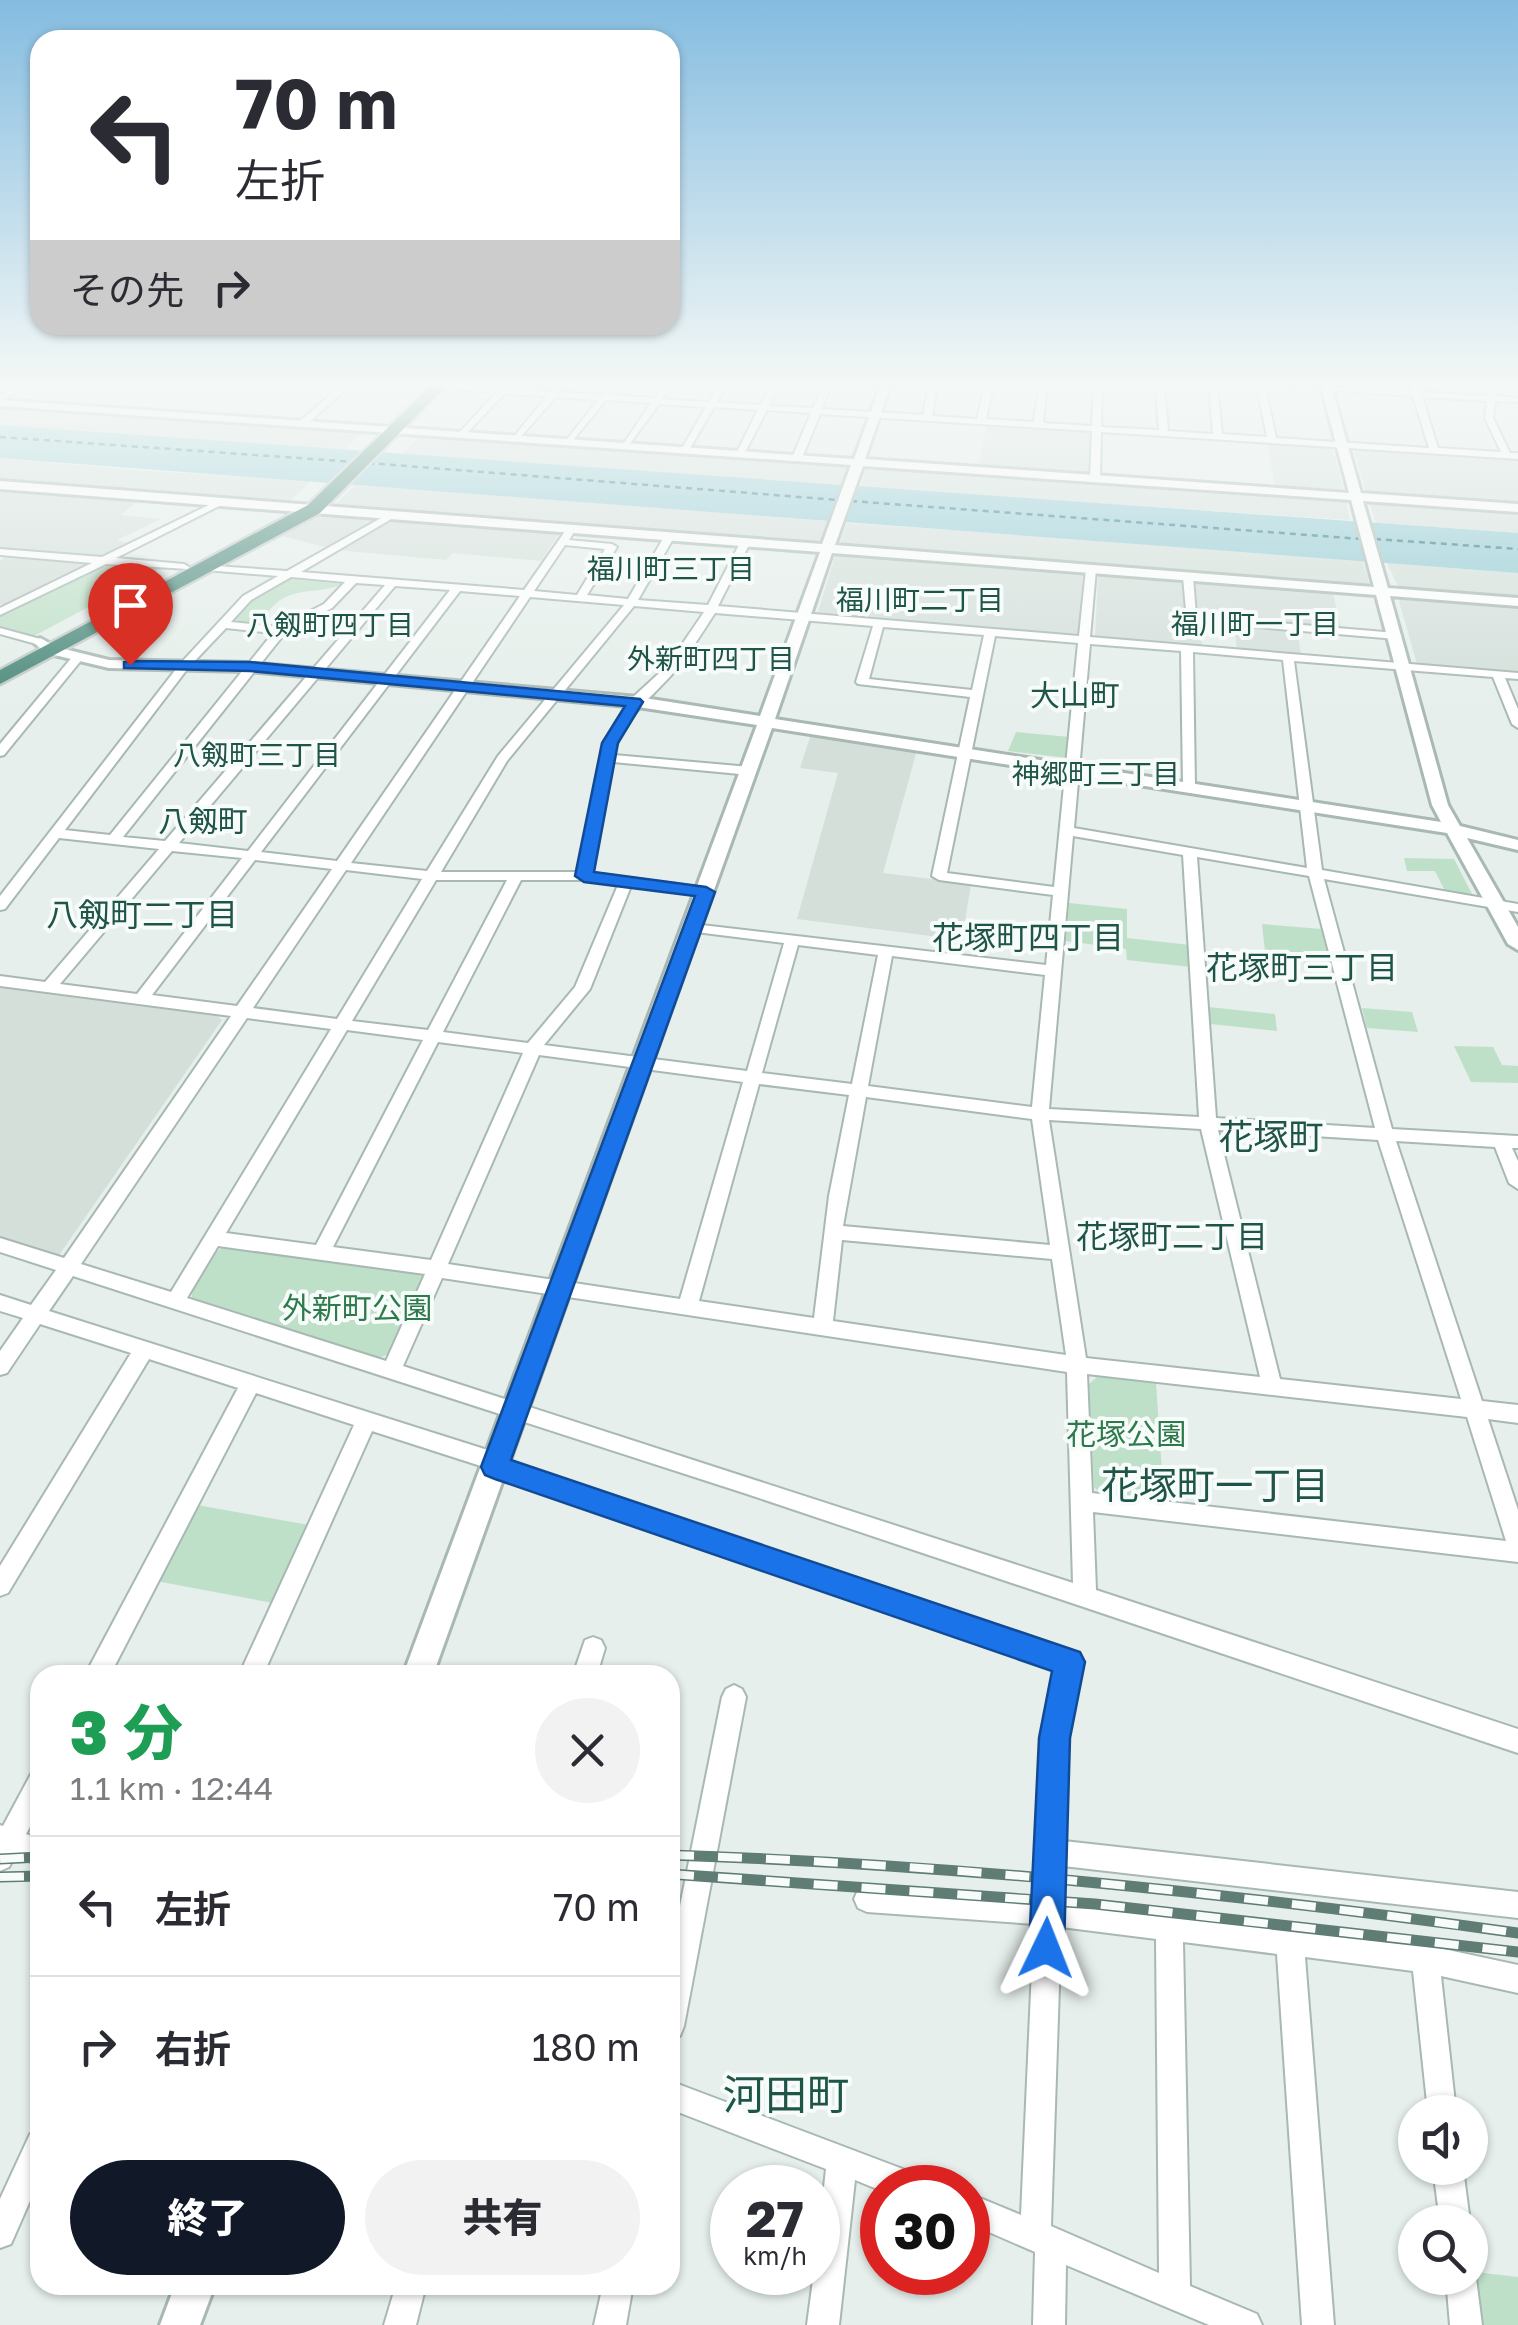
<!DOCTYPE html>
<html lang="ja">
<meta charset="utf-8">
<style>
:root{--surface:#fff;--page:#f2f2f3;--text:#2b2b33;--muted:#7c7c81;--line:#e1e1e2;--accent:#111827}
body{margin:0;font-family:"Golos Text","Noto Sans JP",sans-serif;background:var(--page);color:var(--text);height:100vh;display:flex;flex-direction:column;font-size:38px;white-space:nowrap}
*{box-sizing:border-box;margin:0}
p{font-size:32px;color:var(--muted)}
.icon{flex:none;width:55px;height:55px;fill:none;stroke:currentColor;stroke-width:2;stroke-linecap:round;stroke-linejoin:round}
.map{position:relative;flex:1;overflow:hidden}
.details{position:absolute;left:30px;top:1665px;width:650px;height:630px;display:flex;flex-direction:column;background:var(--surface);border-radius:30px;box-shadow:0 2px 8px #0004}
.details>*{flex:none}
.hud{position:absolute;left:30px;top:30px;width:650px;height:305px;border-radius:30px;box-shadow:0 2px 8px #0004;background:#fff;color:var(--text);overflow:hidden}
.tools{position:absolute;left:1398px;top:2095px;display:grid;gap:20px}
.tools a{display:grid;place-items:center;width:90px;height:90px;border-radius:50%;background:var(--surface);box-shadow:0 2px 8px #0004;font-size:50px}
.speed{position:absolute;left:710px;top:2165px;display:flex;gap:20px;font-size:50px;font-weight:700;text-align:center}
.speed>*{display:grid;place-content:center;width:130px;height:130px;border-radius:50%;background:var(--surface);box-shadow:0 2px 8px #0004;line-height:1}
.speed small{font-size:25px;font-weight:400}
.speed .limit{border:15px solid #d22;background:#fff;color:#111}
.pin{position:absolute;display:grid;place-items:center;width:85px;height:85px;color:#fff;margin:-102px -42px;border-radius:50% 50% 50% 0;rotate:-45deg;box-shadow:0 0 10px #0007}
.pin .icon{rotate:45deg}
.me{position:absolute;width:110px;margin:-55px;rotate:2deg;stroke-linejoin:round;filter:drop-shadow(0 0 8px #0008)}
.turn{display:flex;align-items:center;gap:35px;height:210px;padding:0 40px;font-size:45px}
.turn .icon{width:130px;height:130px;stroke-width:2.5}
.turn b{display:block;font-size:70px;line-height:85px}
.then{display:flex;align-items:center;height:95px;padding:0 40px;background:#0003;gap:20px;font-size:38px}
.round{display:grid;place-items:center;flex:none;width:105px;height:105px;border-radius:52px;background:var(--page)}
.overview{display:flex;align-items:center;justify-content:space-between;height:170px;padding:0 40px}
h1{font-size:60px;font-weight:800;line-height:75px;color:#1e9e55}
.button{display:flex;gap:20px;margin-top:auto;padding:20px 40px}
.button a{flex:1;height:115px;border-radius:60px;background:var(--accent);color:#fff;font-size:40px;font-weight:800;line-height:115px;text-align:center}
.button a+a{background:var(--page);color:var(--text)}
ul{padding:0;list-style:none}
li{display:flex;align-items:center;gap:30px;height:140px;padding:0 40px;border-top:2px solid var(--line)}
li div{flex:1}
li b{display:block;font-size:38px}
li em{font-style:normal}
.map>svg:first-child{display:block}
.built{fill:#d4dfda}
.green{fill:#bfe0c8}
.water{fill:#8ec9d4}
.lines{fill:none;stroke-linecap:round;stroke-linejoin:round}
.ferry{stroke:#1c6f80;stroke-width:2.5;stroke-dasharray:6 5;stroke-linecap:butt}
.minor-casing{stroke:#a8b8b2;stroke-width:4}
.tertiary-casing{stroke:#a8b8b2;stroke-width:6}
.trunk-casing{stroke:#c2cac8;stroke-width:5}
.minor{fill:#fff;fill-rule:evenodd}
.tertiary{fill:#fff;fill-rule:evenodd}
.trunk{fill:#4c8a7c;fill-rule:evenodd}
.rail-casing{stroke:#5f7d75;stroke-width:11}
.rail{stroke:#f7fbf9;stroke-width:8;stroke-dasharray:24;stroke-linecap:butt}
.route{fill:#1a73e8;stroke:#114b97;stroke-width:2.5}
.labels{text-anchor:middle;stroke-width:8;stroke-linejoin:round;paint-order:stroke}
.far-neighbourhood-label{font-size:28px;fill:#1f5548;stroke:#f7fbf9}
.far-quarter-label{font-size:30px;fill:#1f5548;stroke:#f7fbf9}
.park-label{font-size:30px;fill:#2d7a4b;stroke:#f7fbf9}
.neighbourhood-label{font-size:32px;fill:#1f5548;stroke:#f7fbf9}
.quarter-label{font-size:35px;fill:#1f5548;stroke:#f7fbf9}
.near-neighbourhood-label{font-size:38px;fill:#1f5548;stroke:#f7fbf9}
.near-quarter-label{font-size:42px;fill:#1f5548;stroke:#f7fbf9}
</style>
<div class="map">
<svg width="1518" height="2325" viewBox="0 0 1518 2325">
<rect width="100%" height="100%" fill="#e6efeb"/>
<g class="built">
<path d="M 0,407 L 358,432 L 361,434 L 342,451 L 176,439 L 0,425 Z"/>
<path d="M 987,424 L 1092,431 L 1089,473 L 978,467 Z"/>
<path d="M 420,436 L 846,465 L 851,468 L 844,485 L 402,454 Z"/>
<path d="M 1267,442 L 1332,447 L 1344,490 L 1275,487 Z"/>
<path d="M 1353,448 L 1518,458 L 1518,504 L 1366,492 Z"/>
<path d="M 0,458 L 134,470 L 311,481 L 288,503 L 0,481 Z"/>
<path d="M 872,467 L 1341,500 L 1346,501 L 1350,520 L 866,488 L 861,486 L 866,469 Z"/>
<path d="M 355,485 L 823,519 L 831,521 L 818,543 L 334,506 Z"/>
<path d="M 0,490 L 138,500 L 121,515 L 161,519 L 117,540 L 130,544 L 102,558 L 0,550 Z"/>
<path d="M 1369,502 L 1518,512 L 1518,533 L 1376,523 Z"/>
<path d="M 320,516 L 326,515 L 377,520 L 329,548 L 282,536 Z"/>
<path d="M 395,520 L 557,533 L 559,534 L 541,561 L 453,553 L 446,560 L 337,550 Z"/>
<path d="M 847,523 L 1362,558 L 1370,586 L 846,546 L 840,541 Z"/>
<path d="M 8,555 L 92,563 L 8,604 L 0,604 L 0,561 Z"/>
<path d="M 841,555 L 1079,573 L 1083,575 L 1079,635 L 817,615 L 835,556 Z"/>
<path d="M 1387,563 L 1518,573 L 1518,597 L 1399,588 Z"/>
<path d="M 1098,576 L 1184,583 L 1186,620 L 1200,622 L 1202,647 L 1095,636 Z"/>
<path d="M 1193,582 L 1333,593 L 1341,629 L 1195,617 Z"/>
<path d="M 1404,598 L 1518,607 L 1518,673 L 1417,664 L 1399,601 Z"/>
<path d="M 1234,625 L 1297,630 L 1301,655 L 1237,650 Z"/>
<path d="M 811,734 L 917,750 L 883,873 L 971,884 L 962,940 L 797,919 L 838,773 L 800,768 Z"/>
<path d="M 0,988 L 217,1016 L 222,1020 L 57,1258 L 0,1241 Z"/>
</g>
<g class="green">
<path d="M 105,564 L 160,569 L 34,636 L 0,626 L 0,615 Z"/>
<path d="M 286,579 L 345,584 C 305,598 288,580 258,625 L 230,623 L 251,600 Z"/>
<path d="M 1016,732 L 1070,737 L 1068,758 L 1008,751 Z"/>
<path d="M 1404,858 L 1454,859 L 1472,894 L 1445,891 L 1435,871 L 1407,871 Z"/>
<path d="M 1069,903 L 1127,909 L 1127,938 L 1190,945 L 1191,967 L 1127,960 L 1126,949 L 1066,941 Z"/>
<path d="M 1262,924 L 1321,929 L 1330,964 L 1266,960 Z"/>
<path d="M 1209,1007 L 1275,1014 L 1277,1031 L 1211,1024 Z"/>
<path d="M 1362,1008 L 1412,1012 L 1418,1032 L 1367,1028 Z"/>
<path d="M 1454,1046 L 1493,1047 L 1502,1065 L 1518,1066 L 1518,1083 L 1471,1082 Z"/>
<path d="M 223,1247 L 422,1274 L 425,1277 L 389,1354 L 374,1360 L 192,1302 C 189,1285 208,1257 223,1247 Z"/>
<path d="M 1097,1377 L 1156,1383 L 1164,1502 L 1102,1495 L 1094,1487 L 1089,1384 Z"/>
<path d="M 197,1505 L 309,1525 L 273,1603 L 156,1581 Z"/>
<path d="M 1475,2272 L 1518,2277 L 1518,2325 L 1482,2325 Z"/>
</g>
<path class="water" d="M 0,425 L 1518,533 L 1518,573 L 0,458 Z"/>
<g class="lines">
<g class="ferry">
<path d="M 0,437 L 355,462"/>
<path d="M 368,463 L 838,500"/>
<path d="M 851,501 L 1362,539"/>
<path d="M 1375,539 L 1518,549"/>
</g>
<g class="minor-casing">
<g id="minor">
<path d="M 16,386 L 26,386 L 0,401 L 0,396 Z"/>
<path d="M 341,386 L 350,386 L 305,426 L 299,426 L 299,422 Z"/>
<path d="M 460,386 L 500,388 L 511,386 L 509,389 L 551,392 L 557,388 L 561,390 L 559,392 L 602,395 L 609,389 L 613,391 L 610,395 L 654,398 L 663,386 L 671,386 L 662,399 L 709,402 L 718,386 L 726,386 L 717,402 L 761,405 L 771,386 L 779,386 L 769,406 L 813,408 L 823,386 L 831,386 L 822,409 L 923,415 L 929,386 L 937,386 L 932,416 L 977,419 L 985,386 L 993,386 L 986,419 L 1034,422 L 1039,386 L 1047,386 L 1043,423 L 1092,426 L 1094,386 L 1102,386 L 1101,427 L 1159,430 L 1156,386 L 1164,386 L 1168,431 L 1213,434 L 1209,386 L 1217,386 L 1222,434 L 1267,437 L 1257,386 L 1265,386 L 1276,438 L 1429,448 L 1413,396 L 1275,386 L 1412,391 L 1410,386 L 1418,386 L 1420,392 L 1488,396 L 1489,386 L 1497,386 L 1496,396 L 1518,398 L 1518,402 L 1495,401 L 1493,418 L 1510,453 L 1518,453 L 1518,459 L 1101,432 L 1100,478 L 1095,481 L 1090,478 L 1092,431 L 820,414 L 802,458 L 797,461 L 792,458 L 811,413 L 767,410 L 744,454 L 740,457 L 736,454 L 758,410 L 714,407 L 689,450 L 685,453 L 681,450 L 706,407 L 659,404 L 626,449 L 622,446 L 651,403 L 606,400 L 569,445 L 565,442 L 598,400 L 556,397 L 516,442 L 512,439 L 547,396 L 504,394 L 462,438 L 459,433 L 496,393 L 434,387 ZM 1422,397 L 1487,401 L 1485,418 L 1501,452 L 1438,448 Z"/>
<path d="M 219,500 L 227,502 L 116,558 L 184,564 L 189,567 L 188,569 L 106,564 L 0,615 L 0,608 L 92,563 L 0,555 L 0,549 L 102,557 Z"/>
<path d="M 390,513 L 398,515 L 301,572 L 524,590 L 568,527 L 571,526 L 576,529 L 569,540 L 612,544 L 617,547 L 587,595 L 628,599 L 664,537 L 669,534 L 674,537 L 638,600 L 708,605 L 740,543 L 745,540 L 750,543 L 718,606 L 1079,636 L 1086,569 L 1091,566 L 1096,569 L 1090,637 L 1518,673 L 1518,679 L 1505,678 L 1518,709 L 1518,728 L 1512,724 L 1493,677 L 1294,661 L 1322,870 L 1518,904 L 1518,912 L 1324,879 L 1392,1129 L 1518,1136 L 1518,1148 L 1512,1148 L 1518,1161 L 1518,1189 L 1509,1183 L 1495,1147 L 1396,1141 L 1482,1401 L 1518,1405 L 1518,1423 L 1488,1419 L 1518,1510 L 1518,1562 L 1093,1512 L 1096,1590 L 1518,1729 L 1518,1753 L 747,1494 L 73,1276 L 49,1311 L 497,1453 L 504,1456 L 508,1462 L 1077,1654 L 1081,1662 L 1067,1738 L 1064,1841 L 1518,1892 L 1518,1918 L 1063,1866 L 1062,1900 L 1425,1945 L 1518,1965 L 1518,1993 L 1441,1976 L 1456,2112 L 1428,2112 L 1413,1971 L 1305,1957 L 1334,2325 L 1302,2325 L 1277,1954 L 1183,1942 L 1190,2286 L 1257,2314 L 1262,2325 L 1209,2325 L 1066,2265 L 1065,2325 L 1033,2325 L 1035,2252 L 968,2223 L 968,2193 L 1021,2215 L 1034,1924 L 867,1912 L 858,1908 L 854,1899 L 858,1890 L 867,1886 L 1035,1898 L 1043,1738 L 1056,1669 L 495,1476 L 488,1474 L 484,1467 L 372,1431 L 263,1675 L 239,1675 L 354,1425 L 256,1393 L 110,1675 L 85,1675 L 238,1388 L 149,1359 L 8,1593 L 0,1596 L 0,1566 L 131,1353 L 40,1324 L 7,1373 L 0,1375 L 0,1351 L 23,1318 L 0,1311 L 0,1295 L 31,1305 L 56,1270 L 0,1252 L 0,1238 L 64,1258 L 231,1016 L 0,986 L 0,976 L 45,982 L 159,849 L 59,838 L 5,909 L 0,910 L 0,896 L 180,664 L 243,596 L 278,576 L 205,570 L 200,567 L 201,565 L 287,571 ZM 565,545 L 605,549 L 577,595 L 534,591 ZM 291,577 L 345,582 L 324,604 L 279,627 L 231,622 L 251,600 ZM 356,583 L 385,585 L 165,841 L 123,837 L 285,633 L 332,608 ZM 395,586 L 450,590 L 248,851 L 179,843 ZM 460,591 L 520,596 L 337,861 L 261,852 ZM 530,597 L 624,605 L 498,756 L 427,871 L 351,863 ZM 634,606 L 704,612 L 668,665 L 631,699 L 604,743 L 578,872 L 441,872 L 507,761 ZM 715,613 L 873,626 L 856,682 L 858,684 L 970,697 L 932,876 L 939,880 L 1053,895 L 1046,965 L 693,924 L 688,925 L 688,931 L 784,943 L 747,1071 L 544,1045 L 590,989 L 631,886 L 706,896 L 713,892 L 706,888 L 592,873 L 613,762 L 750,775 L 756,771 L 750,767 L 614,755 C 621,718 651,699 674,672 C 689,654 702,633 715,613 ZM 883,627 L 984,635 L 972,690 L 869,679 ZM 226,628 L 273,633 L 110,835 L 65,830 L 188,668 ZM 995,636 L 1078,643 L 1054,887 L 947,873 ZM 1090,644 L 1181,651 L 1183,787 L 1189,791 L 1195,787 L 1193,652 L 1283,660 L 1307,868 L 1074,828 ZM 1073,836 L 1183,855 L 1199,1117 L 1049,1109 ZM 172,851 L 242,858 L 137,994 L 60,984 ZM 1197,857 L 1309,876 L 1375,1128 L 1216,1118 ZM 255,860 L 332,869 L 237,1006 L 152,995 ZM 346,870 L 422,879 L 337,1019 L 253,1008 ZM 436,880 L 507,880 L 428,1030 L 352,1021 ZM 521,880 L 584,880 L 618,885 L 575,987 L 528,1043 L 443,1032 ZM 798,945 L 878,955 L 852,1084 L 762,1073 ZM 892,956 L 1045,975 L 1032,1107 L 868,1086 ZM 247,1018 L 331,1029 L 171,1292 L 81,1264 ZM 347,1030 L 423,1040 L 316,1245 L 226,1233 ZM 438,1042 L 523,1053 L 431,1260 L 333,1247 ZM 539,1055 L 743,1082 L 680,1299 L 448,1264 ZM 759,1084 L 849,1095 L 829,1196 L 814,1318 L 699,1301 ZM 866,1097 L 1032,1119 L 1050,1245 L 843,1226 ZM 1049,1120 L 1201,1129 L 1260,1377 L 1086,1358 ZM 1218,1130 L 1378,1140 L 1461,1399 L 1280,1379 ZM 842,1240 L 1052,1259 L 1066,1355 L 833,1321 ZM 218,1246 L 425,1274 L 386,1361 L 187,1298 ZM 442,1278 L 1067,1372 L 1073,1583 L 403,1366 ZM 1087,1374 L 1467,1417 L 1506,1541 L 1092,1493 ZM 1061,1927 L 1156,1939 L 1159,2273 L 1051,2226 Z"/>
<path d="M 1188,574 L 1193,577 L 1196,616 L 1396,633 L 1402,636 L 1396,639 L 1187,621 L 1183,577 Z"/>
<path d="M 0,628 L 44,640 L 46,642 L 40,645 L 0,634 Z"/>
<path d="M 73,656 L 83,658 L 4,755 L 0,756 L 0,744 Z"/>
<path d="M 593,1637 L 601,1640 L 605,1648 L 597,1675 L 573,1675 L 585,1640 Z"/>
<path d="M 734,1685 L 742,1689 L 746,1697 L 684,2026 L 680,2036 L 670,2040 L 670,1956 L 722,1697 L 726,1689 Z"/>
<path d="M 40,1771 L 40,1809 L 26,1834 L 40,1839 L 40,1865 L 15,1856 L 9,1867 L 0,1871 L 0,1825 L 3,1826 L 31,1774 Z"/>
<path d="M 670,2081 L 924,2177 L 928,2188 L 882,2188 L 882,2191 L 855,2180 L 839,2325 L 807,2325 L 814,2272 L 818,2272 L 818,2240 L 826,2169 L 670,2109 Z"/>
<path d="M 40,2129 L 40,2178 L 11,2244 L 0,2248 L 0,2199 L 30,2134 Z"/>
<path d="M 1433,2168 L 1463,2168 L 1470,2222 L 1440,2222 Z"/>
<path d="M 1470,2266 L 1476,2278 L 1482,2325 L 1450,2325 L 1446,2278 L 1470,2278 Z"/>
<path d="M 396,2285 L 426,2285 L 416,2325 L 384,2325 Z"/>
<path d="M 603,2285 L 633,2285 L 626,2325 L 594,2325 Z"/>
</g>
</g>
<g class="tertiary-casing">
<g id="tertiary">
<path d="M 880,386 L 890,386 L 865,459 L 1349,493 L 1321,386 L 1331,386 L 1361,493 L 1518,504 L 1518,512 L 1363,501 L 1388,588 L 1518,598 L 1518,606 L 1390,596 L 1448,805 L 1460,826 L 1518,840 L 1518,850 L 1467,838 L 1518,927 L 1518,950 L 1508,944 L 1447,833 L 772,728 L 433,1675 L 403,1675 L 757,725 L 638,707 L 249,671 L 109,668 L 46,653 L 33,642 L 40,638 L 56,647 L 109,660 L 249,663 L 638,697 L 760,716 L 820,552 L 0,489 L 0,481 L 822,544 L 851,465 L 0,406 L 0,400 L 854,459 ZM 863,466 L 1351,500 L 1374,587 L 835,545 ZM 832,553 L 1376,595 L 1432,805 L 1441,822 L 775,719 Z"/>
<path d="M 175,2285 L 215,2285 L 200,2325 L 160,2325 Z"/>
</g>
</g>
<g class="trunk-casing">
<path id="trunk" d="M 431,386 L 446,386 L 320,513 L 0,684 L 0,670 L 308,505 Z"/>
</g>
<use href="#minor" class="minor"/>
<use href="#tertiary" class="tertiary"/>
<use href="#trunk" class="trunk"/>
<g class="rail-casing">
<g id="rail">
<path d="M 670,1855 C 955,1864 1236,1894 1518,1933"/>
<path d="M 0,1859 L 40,1857"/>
<path d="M 670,1874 L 1095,1904 L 1518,1952"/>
<path d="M 0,1877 L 40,1876"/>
</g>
</g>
<use href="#rail" class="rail"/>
</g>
<linearGradient id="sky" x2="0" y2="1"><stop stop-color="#84bce0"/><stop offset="0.54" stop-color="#f4f8f6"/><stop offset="1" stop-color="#f4f8f6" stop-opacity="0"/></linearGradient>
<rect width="1518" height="711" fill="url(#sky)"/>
<path class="route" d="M 130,661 L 250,662 L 640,699 L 643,702 L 618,743 L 594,872 L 706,887 L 715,892 L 511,1460 L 1080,1652 L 1085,1662 L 1070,1738 L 1064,1948 L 1059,1961 L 1046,1966 L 1034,1961 L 1029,1948 L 1039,1738 L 1052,1671 L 495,1479 L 485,1475 L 481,1467 L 695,896 L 584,882 L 575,876 L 602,743 L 625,706 L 250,671 L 124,668 L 124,662 Z"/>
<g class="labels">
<g class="far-neighbourhood-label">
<text x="671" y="579">福川町三丁目</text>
<text x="920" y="610">福川町二丁目</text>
<text x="1255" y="634">福川町一丁目</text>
<text x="330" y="635">八剱町四丁目</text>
<text x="711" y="669">外新町四丁目</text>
<text x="257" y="765">八剱町三丁目</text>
<text x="1096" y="784">神郷町三丁目</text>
</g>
<g class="far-quarter-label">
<text x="1075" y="706">大山町</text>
<text x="203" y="832">八剱町</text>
</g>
<g class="park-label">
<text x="357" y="1319">外新町公園</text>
<text x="1126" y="1445">花塚公園</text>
</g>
<g class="neighbourhood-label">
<text x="142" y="926">八剱町二丁目</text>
<text x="1028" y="949">花塚町四丁目</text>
<text x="1302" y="979">花塚町三丁目</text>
<text x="1172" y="1248">花塚町二丁目</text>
</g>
<g class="quarter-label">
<text x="1271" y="1149">花塚町</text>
</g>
<g class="near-neighbourhood-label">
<text x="1215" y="1499">花塚町一丁目</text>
</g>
<g class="near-quarter-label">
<text x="786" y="2110">河田町</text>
</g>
</g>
</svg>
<div class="tools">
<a><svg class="icon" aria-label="sound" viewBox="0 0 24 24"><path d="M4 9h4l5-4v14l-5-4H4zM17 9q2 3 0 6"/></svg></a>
<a><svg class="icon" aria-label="search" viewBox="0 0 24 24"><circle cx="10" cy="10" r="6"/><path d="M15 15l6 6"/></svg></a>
</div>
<div class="speed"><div>27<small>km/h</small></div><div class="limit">30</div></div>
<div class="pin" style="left:130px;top:665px;background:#d93025"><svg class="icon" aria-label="arrive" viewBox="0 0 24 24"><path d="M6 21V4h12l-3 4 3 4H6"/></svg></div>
<svg class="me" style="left:1046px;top:1948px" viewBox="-20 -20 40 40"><path d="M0-17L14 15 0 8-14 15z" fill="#1a73e8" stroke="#fff" stroke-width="4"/></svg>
<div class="hud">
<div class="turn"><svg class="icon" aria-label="left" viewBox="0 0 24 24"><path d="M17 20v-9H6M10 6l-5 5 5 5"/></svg><div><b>70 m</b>左折</div></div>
<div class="then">その先<svg class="icon" aria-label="right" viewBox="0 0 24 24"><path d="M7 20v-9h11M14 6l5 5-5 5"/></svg></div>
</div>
<section class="details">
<div class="overview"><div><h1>3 分</h1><p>1.1 km · 12:44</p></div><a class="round"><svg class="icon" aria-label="close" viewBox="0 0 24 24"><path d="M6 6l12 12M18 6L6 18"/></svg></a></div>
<ul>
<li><svg class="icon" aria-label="left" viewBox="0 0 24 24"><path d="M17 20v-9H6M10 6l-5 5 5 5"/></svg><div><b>左折</b></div><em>70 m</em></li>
<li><svg class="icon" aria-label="right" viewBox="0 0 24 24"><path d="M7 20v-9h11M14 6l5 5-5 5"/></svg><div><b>右折</b></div><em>180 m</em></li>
</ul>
<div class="button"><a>終了</a><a>共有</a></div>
</section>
</div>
